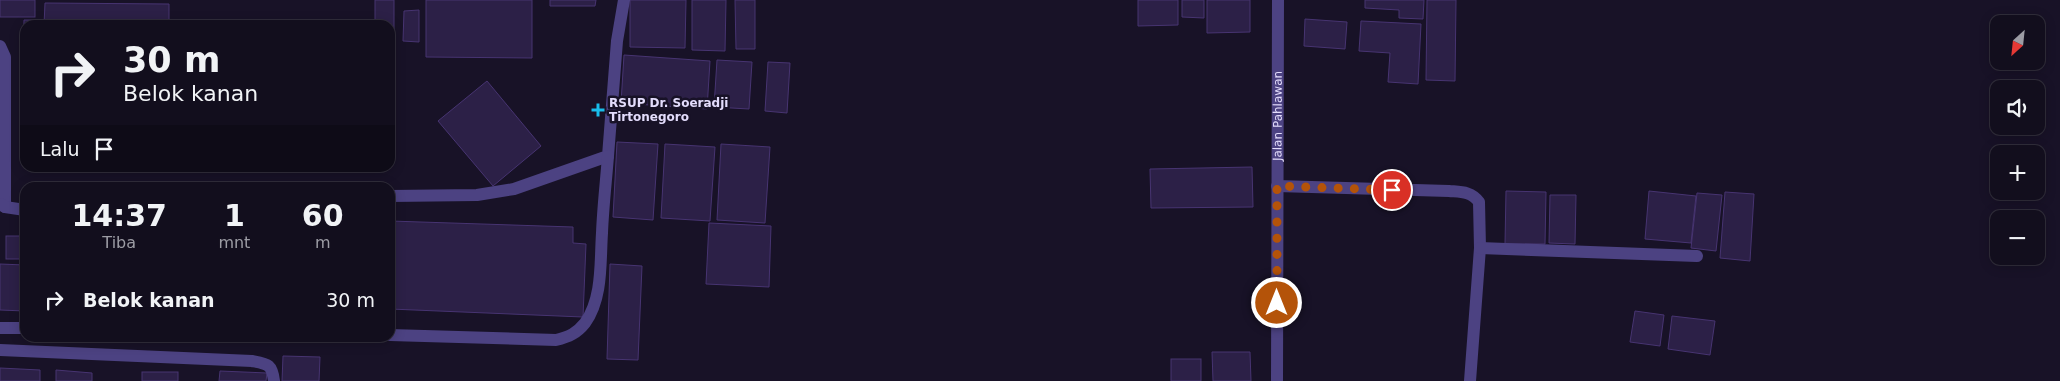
<!DOCTYPE html>
<html lang="id">
<meta charset="utf-8">
<style>
:root{--surface:#120e1d;--page:#1b1726;--text:#f1f3f6;--muted:#9c9ca4;--line:#312e3b}
body{margin:0;font-family:"DejaVu Sans",sans-serif;background:var(--page);color:var(--text);height:100vh;display:flex;flex-direction:column;font-size:19px;white-space:nowrap}
*{box-sizing:border-box;margin:0}
p{font-size:16px;color:var(--muted)}
.icon{flex:none;width:28px;height:28px;fill:none;stroke:currentColor;stroke-width:2;stroke-linecap:round;stroke-linejoin:round}
.map{position:relative;flex:1;overflow:hidden}
.sheet{position:absolute;left:20px;top:182px;width:375px;height:160px;display:flex;flex-direction:column;background:var(--surface);border-radius:15px;box-shadow:0 2px 12px #0003,0 0 0 1px var(--line)}
.sheet>*{flex:none}
.banner{position:absolute;left:20px;top:20px;width:375px;height:152px;border-radius:15px;box-shadow:0 2px 12px #0003,0 0 0 1px var(--line);background:#120e1d;color:var(--text);overflow:hidden}
.needle{width:32px;rotate:207deg}
.controls{position:absolute;left:1990px;top:15px;display:grid;gap:10px}
.controls a{display:grid;place-items:center;width:55px;height:55px;border-radius:10px;background:var(--surface);box-shadow:0 2px 12px #0003,0 0 0 1px var(--line);font-size:25px}
.pin{position:absolute;display:grid;place-items:center;width:42px;height:42px;color:#fff;margin:-21px;border:2px solid #fff;border-radius:50%;box-shadow:0 1px 5px #0007}
.me{position:absolute;width:55px;margin:-28px;rotate:0deg;stroke-linejoin:round;filter:drop-shadow(0 0 4px #0008)}
.turn{display:flex;align-items:center;gap:18px;height:105px;padding:0 20px;font-size:22px}
.turn .icon{width:65px;height:65px;stroke-width:2.5}
.turn b{display:block;font-size:35px;line-height:42px}
.then{display:flex;align-items:center;height:48px;padding:0 20px;background:#0003;gap:10px;font-size:19px}
.eta{display:flex;justify-content:space-evenly;align-items:center;height:85px;text-align:center}
.eta b{font-size:30px;font-weight:800;line-height:35px}
ul{padding:0;list-style:none}
li{display:flex;align-items:center;gap:15px;height:65px;padding:0 20px}
li div{flex:1}
li b{display:block;font-size:19px}
li em{font-style:normal}
.map>svg:first-child{display:block}
.building{fill:#2c2047;stroke:#473471}
.lines{fill:none;stroke-linecap:round;stroke-linejoin:round}
.lane{stroke:#4c4282;stroke-width:12}
.street{stroke:#4c4282;stroke-width:12}
.route{stroke:#b45309;stroke-width:9;stroke-dasharray:0 16.2}
.poi-dot{fill:#19bdeb;stroke:#181227;stroke-width:2}
.labels{text-anchor:middle;stroke-width:5;stroke-linejoin:round;paint-order:stroke}
.poi-label{font-size:12px;font-weight:bold;fill:#e3dcfc;stroke:#181227;text-anchor:start}
.street-label{font-size:12px;fill:#e3dcfc;stroke:#181227}
</style>
<div class="map">
<svg width="2060" height="381" viewBox="0 0 2060 381">
<rect width="100%" height="100%" fill="#181227"/>
<g class="building">
<rect x="0" y="0" width="35" height="17"/>
<path d="M 375,0 L 394,0 L 394,75 L 390,75 L 390,25 L 375,25 Z"/>
<path d="M 426,0 L 532,0 L 532,58 L 426,57 Z"/>
<path d="M 550,0 L 596,0 L 595,6 L 550,6 Z"/>
<path d="M 630,0 L 686,0 L 685,48 L 630,47 Z"/>
<path d="M 692,0 L 726,0 L 725,51 L 692,50 Z"/>
<path d="M 735,0 L 755,0 L 755,49 L 736,49 Z"/>
<path d="M 1138,0 L 1178,0 L 1178,25 L 1138,26 Z"/>
<path d="M 1182,0 L 1204,0 L 1204,18 L 1182,17 Z"/>
<path d="M 1207,0 L 1250,0 L 1250,32 L 1207,33 Z"/>
<path d="M 1365,0 L 1424,0 L 1423,19 L 1399,18 L 1399,10 L 1365,8 Z"/>
<path d="M 1427,0 L 1456,0 L 1455,81 L 1426,80 Z"/>
<path d="M 45,3 L 169,4 L 169,25 L 44,25 Z"/>
<path d="M 419,10 L 419,42 L 403,41 L 404,11 Z"/>
<path d="M 1305,19 L 1347,22 L 1345,49 L 1304,46 Z"/>
<path d="M 24,20 L 42,20 L 42,25 L 25,25 L 25,65 L 23,65 Z"/>
<path d="M 1361,21 L 1421,24 L 1418,84 L 1388,82 L 1390,53 L 1359,51 Z"/>
<path d="M 181,23 L 328,24 L 328,25 L 181,25 Z"/>
<path d="M 624,55 L 710,61 L 707,109 L 621,103 Z"/>
<path d="M 717,60 L 752,62 L 749,109 L 714,107 Z"/>
<path d="M 768,62 L 790,63 L 787,113 L 765,111 Z"/>
<path d="M 487,81 L 541,146 L 493,186 L 438,121 Z"/>
<path d="M 617,142 L 658,144 L 653,220 L 613,217 Z"/>
<path d="M 665,144 L 715,147 L 710,221 L 661,218 Z"/>
<path d="M 721,144 L 770,147 L 765,223 L 717,220 Z"/>
<path d="M 1252,167 L 1253,207 L 1151,208 L 1150,169 Z"/>
<path d="M 1506,191 L 1546,192 L 1545,244 L 1505,244 Z"/>
<path d="M 1649,191 L 1696,196 L 1691,243 L 1645,239 Z"/>
<path d="M 1725,192 L 1754,194 L 1750,261 L 1720,258 Z"/>
<path d="M 1697,193 L 1722,195 L 1716,251 L 1691,248 Z"/>
<path d="M 1550,195 L 1576,195 L 1575,244 L 1549,243 Z"/>
<path d="M 390,221 L 573,227 L 573,243 L 586,244 L 583,317 L 390,309 Z"/>
<path d="M 709,223 L 771,226 L 769,287 L 706,284 Z"/>
<rect x="6" y="236" width="19" height="23"/>
<path d="M 0,264 L 25,265 L 25,311 L 0,310 Z"/>
<path d="M 610,264 L 642,266 L 638,360 L 607,359 Z"/>
<path d="M 1635,311 L 1664,315 L 1660,346 L 1630,342 Z"/>
<path d="M 1672,316 L 1715,321 L 1710,355 L 1668,349 Z"/>
<path d="M 1212,352 L 1250,352 L 1251,381 L 1213,381 Z"/>
<path d="M 283,356 L 320,357 L 319,381 L 282,381 Z"/>
<rect x="1171" y="359" width="30" height="22"/>
<path d="M 0,368 L 40,370 L 40,381 L 0,381 Z"/>
<path d="M 56,370 L 92,373 L 92,381 L 56,381 Z"/>
<path d="M 220,371 L 267,373 L 266,381 L 219,381 Z"/>
<rect x="142" y="372" width="36" height="9"/>
</g>
<g class="lines">
<g class="lane">
<path d="M 0,46 L 5,57 L 5,207"/>
<path d="M 390,196 L 477,195 L 514,189 L 608,156 L 617,41 L 624,0"/>
<path d="M 0,204 L 5,207 L 25,210"/>
<path d="M 0,328 L 25,328"/>
<path d="M 390,335 L 556,340 C 569,337 577,333 585,323 C 603,298 600,262 602,233 C 603,207 606,182 608,156"/>
</g>
<g class="street">
<path d="M 1277,186 L 1449,191 C 1460,192 1471,191 1479,202 L 1480,248 L 1470,381"/>
<path d="M 1480,248 L 1697,256"/>
<path d="M 0,350 L 252,361 C 268,364 272,364 274,381"/>
<path id="s1" d="M 1277,381 L 1278,0"/>
</g>
</g>
<g class="lines">
<path class="route" d="M 1277,303 L 1277,186 L 1392,190"/>
</g>
<path class="poi-dot" d="M595.5 102.5h5v5h5v5h-5v5h-5v-5h-5v-5h5z"/>
<g class="labels">
<g class="poi-label">
<text x="609" y="107">RSUP Dr. Soeradji<tspan x="609" dy="14">Tirtonegoro</tspan></text>
</g>
<g class="street-label">
<text dy="4" stroke="none"><textPath href="#s1" startOffset="265">Jalan Pahlawan</textPath></text>
</g>
</g>
</svg>
<div class="controls">
<a><svg class="needle" viewBox="-14 -14 28 28"><path d="M0-13l5 13h-10z" fill="#e53935"/><path d="M0 13l5-13h-10z" fill="#9c9ca4"/></svg></a>
<a><svg class="icon" aria-label="sound" viewBox="0 0 24 24"><path d="M4 9h4l5-4v14l-5-4H4zM17 9q2 3 0 6"/></svg></a>
<a>+</a>
<a>−</a>
</div>
<div class="pin" style="left:1392px;top:190px;background:#d93025"><svg class="icon" aria-label="arrive" viewBox="0 0 24 24"><path d="M6 21V4h12l-3 4 3 4H6"/></svg></div>
<svg class="me" style="left:1277px;top:303px" viewBox="-20 -20 40 40"><circle r="17" fill="#b45309" stroke="#fff" stroke-width="3"/><path d="M0-11L8 9 0 5-8 9z" fill="#fff"/></svg>
<div class="banner">
<div class="turn"><svg class="icon" aria-label="right" viewBox="0 0 24 24"><path d="M7 20v-9h11M14 6l5 5-5 5"/></svg><div><b>30 m</b>Belok kanan</div></div>
<div class="then">Lalu<svg class="icon" aria-label="arrive" viewBox="0 0 24 24"><path d="M6 21V4h12l-3 4 3 4H6"/></svg></div>
</div>
<section class="sheet">
<div class="eta">
<div><b>14:37</b><p>Tiba</p></div>
<div><b>1</b><p>mnt</p></div>
<div><b>60</b><p>m</p></div>
</div>
<ul>
<li><svg class="icon" aria-label="right" viewBox="0 0 24 24"><path d="M7 20v-9h11M14 6l5 5-5 5"/></svg><div><b>Belok kanan</b></div><em>30 m</em></li>
</ul>
</section>
</div>
